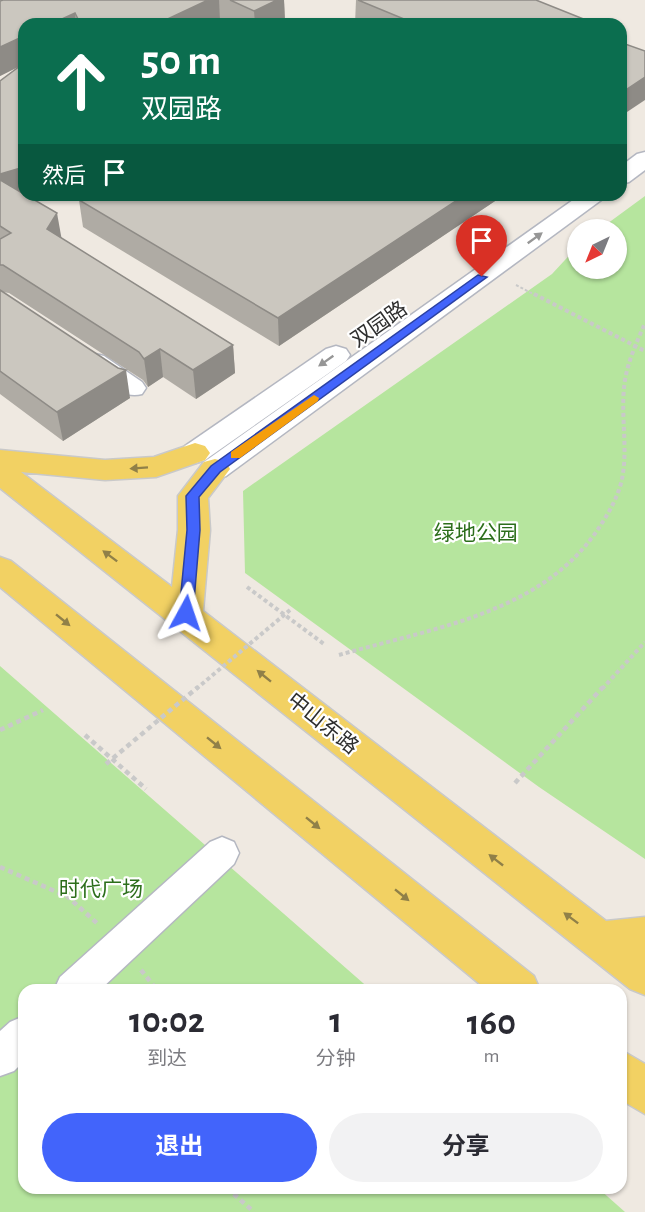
<!DOCTYPE html>
<html lang="zh">
<meta charset="utf-8">
<style>
:root{--surface:#fff;--page:#f2f2f3;--text:#2b2b33;--muted:#7c7c81;--accent:#4264fb}
body{margin:0;font-family:"Alegreya Sans","Noto Sans SC",sans-serif;background:var(--page);color:var(--text);height:100vh;display:flex;flex-direction:column;font-size:22px;white-space:nowrap}
*{box-sizing:border-box;margin:0}
p{font-size:20px;color:var(--muted)}
.icon{flex:none;width:33px;height:33px;fill:none;stroke:currentColor;stroke-width:2;stroke-linecap:round;stroke-linejoin:round}
.map{position:relative;flex:1;overflow:hidden}
.panel{position:absolute;left:18px;top:984px;width:609px;height:210px;display:flex;flex-direction:column;background:var(--surface);border-radius:18px;box-shadow:0 2px 4px #0004}
.panel>*{flex:none}
.guide{position:absolute;left:18px;top:18px;width:609px;height:183px;border-radius:18px;box-shadow:0 2px 4px #0004;background:#0b6e4f;color:#fff;overflow:hidden}
.needle{width:39px;rotate:223deg}
.tools{position:absolute;left:567px;top:219px;display:grid;gap:12px}
.tools a{display:grid;place-items:center;width:60px;height:60px;border-radius:50%;background:var(--surface);box-shadow:0 2px 4px #0004;font-size:30px}
.pin{position:absolute;display:grid;place-items:center;width:51px;height:51px;color:#fff;margin:-62px -26px;border-radius:50% 50% 50% 0;rotate:-45deg;box-shadow:0 0 6px #0007}
.pin .icon{rotate:45deg}
.me{position:absolute;width:66px;margin:-33px;rotate:5deg;stroke-linejoin:round;filter:drop-shadow(0 0 4px #0008)}
.turn{display:flex;align-items:center;gap:21px;height:126px;padding:0 24px;font-size:27px}
.turn .icon{width:78px;height:78px;stroke-width:2.5}
.turn b{display:block;font-size:42px;line-height:51px}
.then{display:flex;align-items:center;height:57px;padding:0 24px;background:#0003;gap:12px;font-size:22px}
.eta{display:flex;justify-content:space-evenly;align-items:center;height:102px;text-align:center}
.eta b{font-size:36px;font-weight:700;line-height:42px}
.cta{display:flex;gap:12px;margin-top:auto;padding:12px 24px}
.cta a{flex:1;height:69px;border-radius:36px;background:var(--accent);color:#fff;font-size:24px;font-weight:700;line-height:69px;text-align:center}
.cta a+a{background:var(--page);color:var(--text)}
.map>svg:first-child{display:block}
.green{fill:#b6e59e}
.lines{fill:none;stroke-linecap:round;stroke-linejoin:round}
.street-casing{stroke:#b4b7c1;stroke-width:3}
.secondary-casing{stroke:#b4b7c1;stroke-width:3}
.primary-casing{stroke:#c9c9c9;stroke-width:3}
.path-far2{stroke:#c9c9c9;stroke-width:2;stroke-dasharray:3 2;stroke-linecap:butt}
.path-far1{stroke:#c9c9c9;stroke-width:4;stroke-dasharray:4 3;stroke-linecap:butt}
.path{stroke:#c9c9c9;stroke-width:4.5;stroke-dasharray:5 4;stroke-linecap:butt}
.street{fill:#fff;fill-rule:evenodd}
.secondary{fill:#fff;fill-rule:evenodd}
.primary{fill:#f2d163;fill-rule:evenodd}
.path-bridge-far1{stroke:#c9c9c9;stroke-width:4;stroke-dasharray:4 3;stroke-linecap:butt}
.path-bridge{stroke:#c9c9c9;stroke-width:4.5;stroke-dasharray:5 4;stroke-linecap:butt}
.wall{fill:#afaba4}
.shaded-wall{fill:#8e8b86}
.building{fill:#cbc7bf;stroke:#8e8b86;stroke-width:1.5}
.oneway{fill:#969696}
.oneway2{fill:#908048}
.route{fill:#4264fb;stroke:#2b41a3;stroke-width:1.5}
.slow{fill:#f59e0b}
.labels{text-anchor:middle;stroke-width:4.5;stroke-linejoin:round;paint-order:stroke}
.street-label{font-size:21px;fill:#2e2e2e;stroke:#fff}
.park-label{font-size:21px;fill:#2c6e1b;stroke:#fff}
</style>
<div class="map">
<svg width="645" height="1212" viewBox="0 0 645 1212">
<rect width="100%" height="100%" fill="#efe9e1"/>
<g class="green">
<path d="M 645,196 L 645,859 L 539,787 L 245,573 L 243,491 L 552,274 L 577,247 L 578,268 L 616,268 L 616,230 L 600,229 Z"/>
<path d="M 0,666 L 371,990 L 24,990 L 24,1188 L 598,1188 L 625,1212 L 0,1212 Z"/>
</g>
<g class="lines">
<g class="street-casing">
<g id="street">
<path d="M 95,354 L 104,356 L 142,382 L 146,388 L 142,394 C 121,400 102,379 86,368 L 82,362 L 86,356 Z"/>
<path d="M 222,837 L 234,842 L 239,853 L 234,864 L 100,990 L 54,990 L 60,977 L 210,842 Z"/>
<path d="M 24,1016 L 24,1061 L 14,1071 L 0,1076 L 0,1031 L 10,1022 Z"/>
</g>
</g>
<g class="secondary-casing">
<g id="secondary">
<path d="M 645,152 L 645,170 L 629,182 L 621,184 L 621,166 L 637,154 Z"/>
<path d="M 580,195 L 608,195 L 226,476 L 215,479 L 204,476 L 200,469 L 204,462 Z"/>
<path d="M 336,346 L 346,349 L 350,355 L 346,361 L 205,460 L 195,463 L 185,460 L 180,453 L 185,446 L 326,349 Z"/>
</g>
</g>
<g class="primary-casing">
<g id="primary">
<path d="M 195,443 L 205,446 L 210,453 L 205,460 L 156,477 L 105,480 L 21,472 L 172,587 L 178,530 L 178,496 L 204,462 L 215,459 L 226,462 L 230,469 L 208,498 L 210,530 L 203,611 L 606,921 L 645,917 L 645,995 L 630,989 L 0,488 L 0,450 L 105,460 L 154,457 Z"/>
<path d="M 0,557 L 11,561 L 534,976 L 540,990 L 487,990 L 0,587 Z"/>
<path d="M 621,1050 L 645,1064 L 645,1114 L 621,1100 Z"/>
</g>
</g>
<path class="path-far2" d="M 516,285 L 537,296"/>
<g class="path-far1">
<path d="M 534,294 L 645,351"/>
<path d="M 247,587 L 324,644"/>
<path d="M 339,655 C 429,629 539,614 596,532 C 607,516 618,498 622,479 C 628,449 621,418 624,388 C 626,365 636,344 645,323"/>
<path d="M 602,689 L 645,642"/>
</g>
<g class="path">
<path d="M 0,730 L 43,710"/>
<path d="M 85,735 L 146,789"/>
<path d="M 515,783 L 603,687"/>
<path d="M 0,867 L 68,897 L 99,925"/>
<path d="M 141,970 L 157,990"/>
<path d="M 227,1188 L 254,1212"/>
</g>
<use href="#street" class="street"/>
<use href="#secondary" class="secondary"/>
<use href="#primary" class="primary"/>
<path class="path-bridge-far1" d="M 196,689 L 290,610"/>
<path class="path-bridge" d="M 106,764 L 198,687"/>
</g>
<g class="wall">
<path d="M 3,0 L 284,0 L 285,22 L 281,24 L 227,24 L 220,21 L 213,24 L 24,24 L 24,195 L 62,239 L 233,345 L 235,373 L 196,399 L 163,377 L 148,387 L 143,380 L 9,293 L 3,292 L 130,398 L 63,441 L 0,394 L 0,81 L 18,67 L 0,76 L 0,1 Z"/>
<path d="M 356,0 L 513,0 L 596,24 L 355,24 Z"/>
<path d="M 87,195 L 504,195 L 279,346 L 83,227 L 79,200 Z"/>
</g>
<g class="shaded-wall">
<path d="M 208,0 L 219,0 L 220,21 L 213,24 L 157,24 Z"/>
<path d="M 277,0 L 284,0 L 285,22 L 281,24 L 255,24 L 254,11 Z"/>
<path d="M 75,13 L 76,24 L 51,24 Z"/>
<path d="M 24,36 L 24,64 L 0,76 L 0,47 Z"/>
<path d="M 645,77 L 645,100 L 621,116 L 621,93 Z"/>
<path d="M 24,167 L 24,195 L 0,203 L 0,174 Z"/>
<path d="M 465,195 L 504,195 L 279,346 L 278,318 Z"/>
<path d="M 57,213 L 62,241 L 47,229 Z"/>
<path d="M 233,345 L 235,373 L 196,399 L 193,370 Z"/>
<path d="M 160,349 L 163,377 L 148,387 L 144,359 Z"/>
<path d="M 126,370 L 130,398 L 63,441 L 57,412 Z"/>
</g>
<g class="building">
<path d="M 3,0 L 208,0 L 157,24 L 76,24 L 79,21 L 75,13 L 51,24 L 24,24 L 24,36 L 0,47 L 0,1 Z"/>
<path d="M 230,0 L 277,0 L 254,11 Z"/>
<path d="M 358,0 L 536,0 L 596,24 L 416,24 Z"/>
<path d="M 621,34 L 624,35 L 625,44 L 645,51 L 645,77 L 621,93 Z"/>
<path d="M 24,63 L 24,167 L 0,174 L 0,81 Z"/>
<path d="M 0,180 L 24,194 L 24,195 L 26,195 L 57,213 L 47,229 L 233,345 L 193,370 L 160,349 L 144,359 L 139,352 L 3,265 L 0,265 L 0,239 L 11,233 L 0,226 Z"/>
<path d="M 87,195 L 465,195 L 278,318 L 79,200 Z"/>
<path d="M 0,290 L 118,368 L 126,370 L 57,412 L 0,371 Z"/>
</g>
<defs><path id="oneway-solid" d="M-6-.8H1V-3.2L6.5 0L1 3.2V.8H-6Z" transform="scale(1.5)"/></defs>
<g class="oneway">
<use href="#oneway-solid" transform="translate(535 238) rotate(-36)"/>
<use href="#oneway-solid" transform="translate(326 361) rotate(145)"/>
</g>
<g class="oneway2">
<use href="#oneway-solid" transform="translate(139 468) rotate(176)"/>
<use href="#oneway-solid" transform="translate(110 556) rotate(-143)"/>
<use href="#oneway-solid" transform="translate(63 620) rotate(39)"/>
<use href="#oneway-solid" transform="translate(264 676) rotate(-141)"/>
<use href="#oneway-solid" transform="translate(214 743) rotate(39)"/>
<use href="#oneway-solid" transform="translate(313 823) rotate(39)"/>
<use href="#oneway-solid" transform="translate(496 860) rotate(-142)"/>
<use href="#oneway-solid" transform="translate(402 895) rotate(39)"/>
<use href="#oneway-solid" transform="translate(571 918) rotate(-143)"/>
</g>
<path class="route" d="M 478,275 L 487,277 L 220,472 L 199,497 L 200,530 L 193,613 L 191,617 L 181,617 L 179,613 L 187,530 L 186,496 L 211,466 Z"/>
<path class="slow" d="M 314,395 L 319,398 L 318,401 L 240,458 L 231,458 L 231,452 Z"/>
<g class="labels">
<g class="street-label">
<text transform="translate(379 324) rotate(-35)" y="7">双园路</text>
<text transform="translate(323 723) rotate(39)" y="7">中山东路</text>
</g>
<g class="park-label">
<text x="476" y="540">绿地公园</text>
<text x="101" y="896">时代广场</text>
</g>
</g>
</svg>
<div class="tools">
<a><svg class="needle" viewBox="-14 -14 28 28"><path d="M0-13l5 13h-10z" fill="#e53935"/><path d="M0 13l5-13h-10z" fill="#7c7c81"/></svg></a>
</div>
<div class="pin" style="left:482px;top:277px;background:#d93025"><svg class="icon" aria-label="arrive" viewBox="0 0 24 24"><path d="M6 21V4h12l-3 4 3 4H6"/></svg></div>
<svg class="me" style="left:186px;top:613px" viewBox="-20 -20 40 40"><path d="M0-17L14 15 0 8-14 15z" fill="#4264fb" stroke="#fff" stroke-width="4"/></svg>
<div class="guide">
<div class="turn"><svg class="icon" aria-label="ahead" viewBox="0 0 24 24"><path d="M12 20V5M6 11l6-6 6 6"/></svg><div><b>50 m</b>双园路</div></div>
<div class="then">然后<svg class="icon" aria-label="arrive" viewBox="0 0 24 24"><path d="M6 21V4h12l-3 4 3 4H6"/></svg></div>
</div>
<section class="panel">
<div class="eta">
<div><b>10:02</b><p>到达</p></div>
<div><b>1</b><p>分钟</p></div>
<div><b>160</b><p>m</p></div>
</div>
<div class="cta"><a>退出</a><a>分享</a></div>
</section>
</div>
